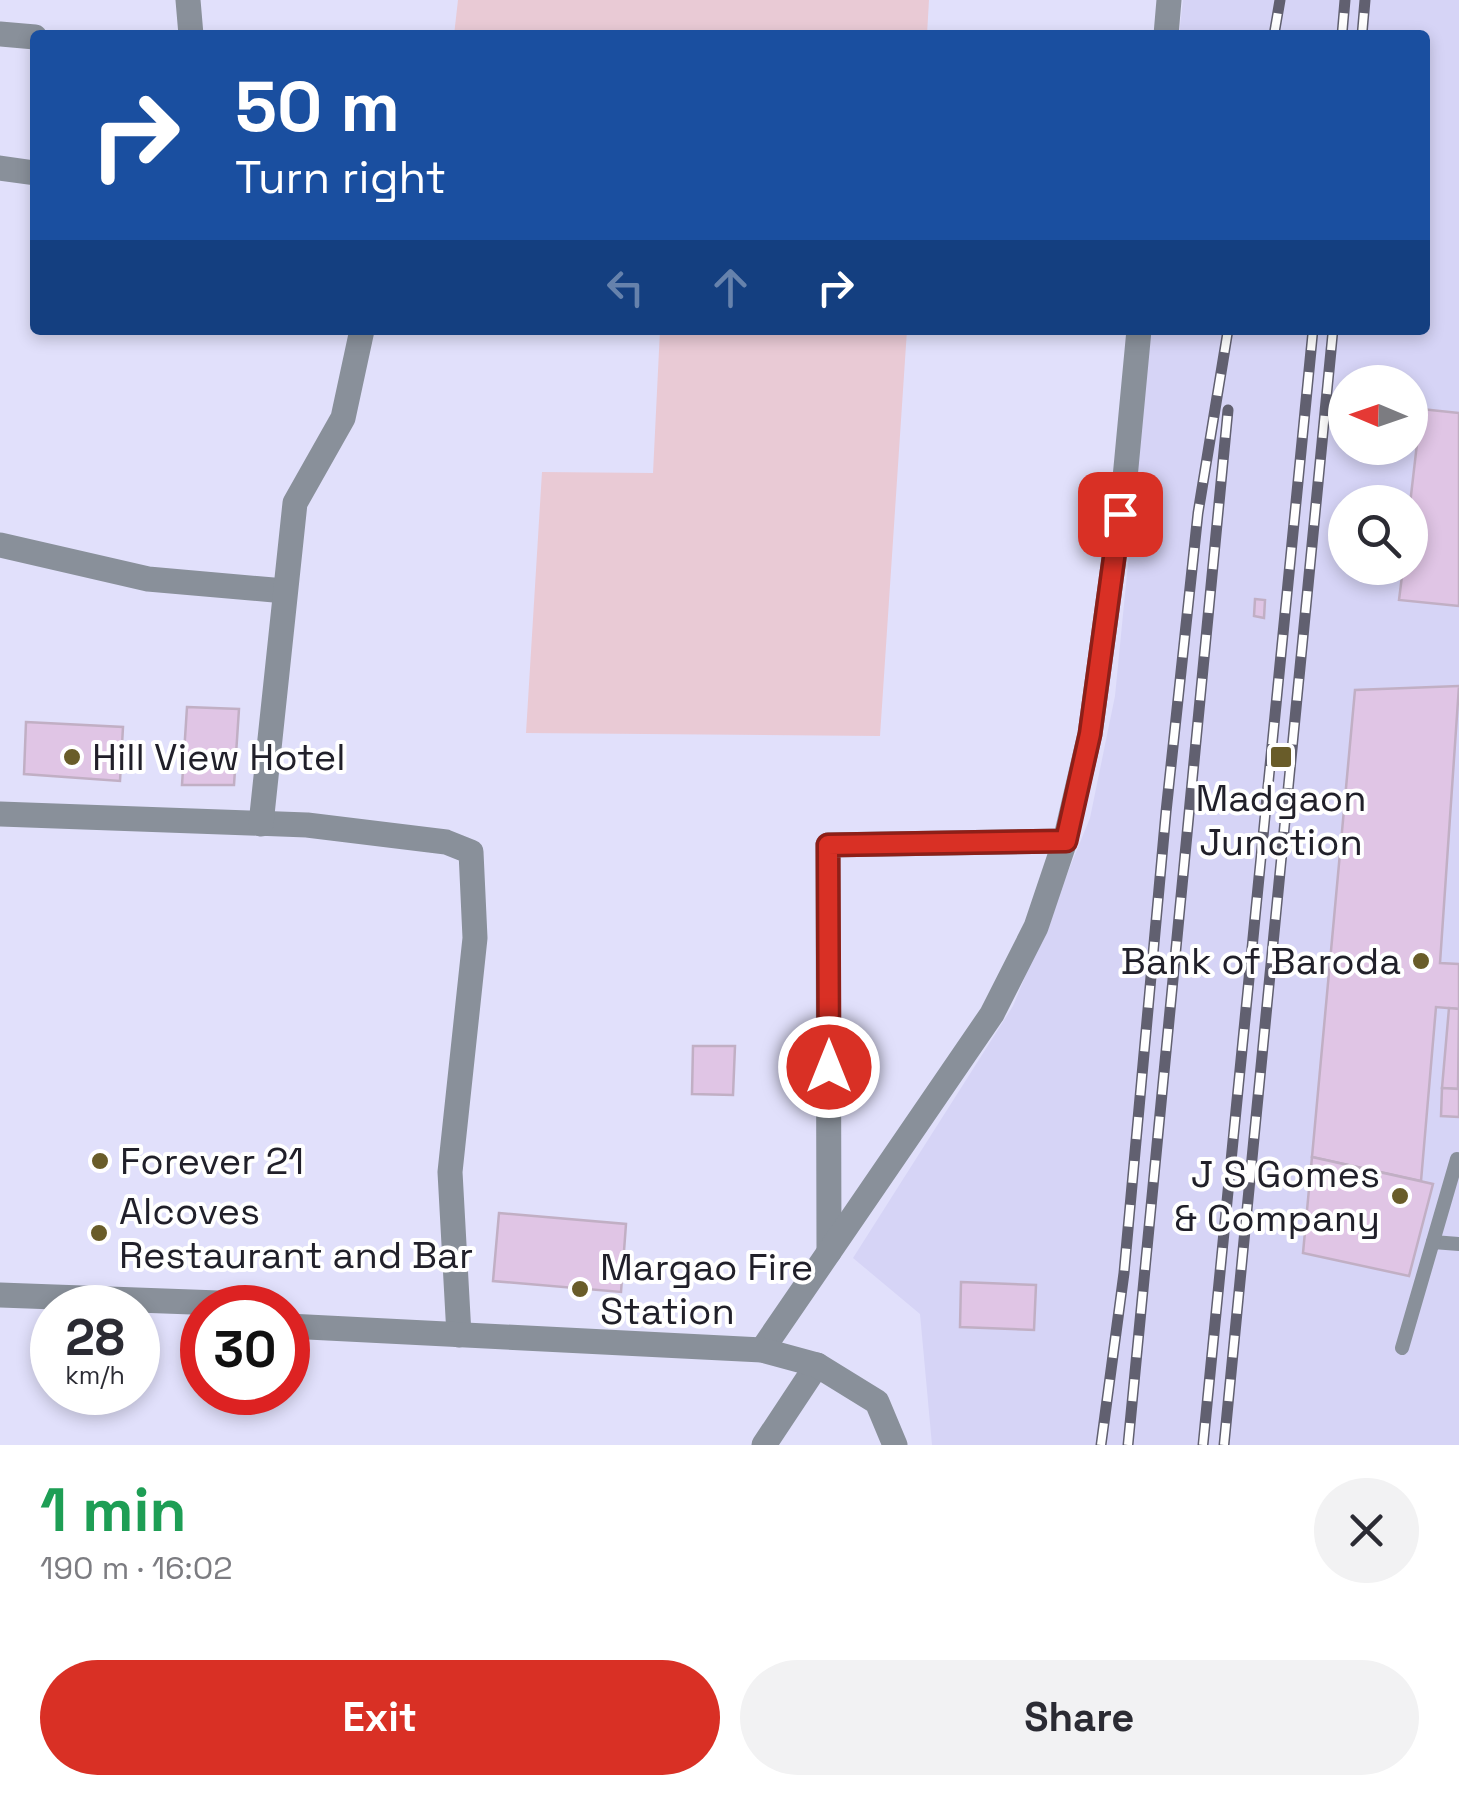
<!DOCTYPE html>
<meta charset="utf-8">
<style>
:root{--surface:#fff;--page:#f2f2f3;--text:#2b2b33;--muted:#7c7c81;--accent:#d93025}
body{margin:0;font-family:"Space Grotesk",sans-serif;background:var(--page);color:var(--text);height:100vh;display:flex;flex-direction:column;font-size:38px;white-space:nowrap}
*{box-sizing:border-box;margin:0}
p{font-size:32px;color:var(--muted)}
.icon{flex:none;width:55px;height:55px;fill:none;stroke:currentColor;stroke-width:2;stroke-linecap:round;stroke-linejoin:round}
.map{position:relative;height:1445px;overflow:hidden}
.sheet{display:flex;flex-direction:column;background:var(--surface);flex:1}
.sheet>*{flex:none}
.hud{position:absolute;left:30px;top:30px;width:1400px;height:305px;border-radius:10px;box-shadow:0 5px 15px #0003;background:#1a4fa0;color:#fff;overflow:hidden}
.needle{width:65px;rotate:272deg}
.controls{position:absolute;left:1328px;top:365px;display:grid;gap:20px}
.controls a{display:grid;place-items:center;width:100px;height:100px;border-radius:50%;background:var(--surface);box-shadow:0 5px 15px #0003;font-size:50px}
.speed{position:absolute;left:30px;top:1285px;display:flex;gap:20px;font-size:50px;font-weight:700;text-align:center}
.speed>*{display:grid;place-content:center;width:130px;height:130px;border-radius:50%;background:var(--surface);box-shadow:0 5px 15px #0003;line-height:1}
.speed small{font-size:25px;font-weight:400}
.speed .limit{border:15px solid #d22;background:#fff;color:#111}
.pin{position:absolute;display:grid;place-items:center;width:85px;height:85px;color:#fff;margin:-42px;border-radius:20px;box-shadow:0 5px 15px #0006}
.me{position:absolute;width:110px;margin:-55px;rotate:0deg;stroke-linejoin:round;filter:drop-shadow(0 0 8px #0008)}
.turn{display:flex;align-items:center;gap:35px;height:210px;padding:0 40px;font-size:45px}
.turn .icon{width:130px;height:130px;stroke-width:2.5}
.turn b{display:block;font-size:70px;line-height:85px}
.lanes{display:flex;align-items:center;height:95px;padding:0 40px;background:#0003;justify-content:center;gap:50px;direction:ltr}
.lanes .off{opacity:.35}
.round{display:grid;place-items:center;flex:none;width:105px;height:105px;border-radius:52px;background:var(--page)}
.headline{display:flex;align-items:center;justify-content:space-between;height:170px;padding:0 40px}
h1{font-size:60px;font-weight:600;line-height:75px;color:#1e9e55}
.action{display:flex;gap:20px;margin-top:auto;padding:20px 40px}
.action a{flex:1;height:115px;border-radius:60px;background:var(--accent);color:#fff;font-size:40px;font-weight:600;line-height:115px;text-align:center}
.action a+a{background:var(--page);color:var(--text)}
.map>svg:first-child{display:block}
.built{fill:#d6d4f6;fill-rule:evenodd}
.green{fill:#e9cad5}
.building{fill:#e0c5e5;stroke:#c1afc4;stroke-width:2.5}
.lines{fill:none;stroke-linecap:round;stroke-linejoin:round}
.service{stroke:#89909a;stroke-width:14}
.minor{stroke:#89909a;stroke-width:25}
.tertiary{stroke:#89909a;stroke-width:25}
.rail-casing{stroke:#616070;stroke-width:11}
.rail{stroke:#fff;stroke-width:8;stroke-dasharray:22;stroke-linecap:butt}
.route-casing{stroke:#8d1f18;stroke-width:25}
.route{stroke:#d93025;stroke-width:18}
.poi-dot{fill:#695c29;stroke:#fff;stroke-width:4}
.labels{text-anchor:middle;stroke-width:8;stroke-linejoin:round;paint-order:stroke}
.poi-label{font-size:38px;fill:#21202a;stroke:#fff;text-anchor:start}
</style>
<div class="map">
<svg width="1459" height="1445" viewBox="0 0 1459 1445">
<rect width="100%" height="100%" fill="#e1e0fb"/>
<path class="built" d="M 1183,0 L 1459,0 L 1459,1445 L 932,1445 L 920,1314 L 853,1258 L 1013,1006 L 1090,818 L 1115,696 L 1151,330 L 1425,330 L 1425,35 L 1179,35 ZM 1345,382 L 1410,382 L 1410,448 L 1345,448 ZM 1345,502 L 1410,502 L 1410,568 L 1345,568 Z"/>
<g class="green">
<path d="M 458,0 L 929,0 L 927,35 L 454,35 Z"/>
<path d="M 660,330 L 907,330 L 880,736 L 526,733 L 542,472 L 653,473 Z"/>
</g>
<g class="building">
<path d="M 1421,409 L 1459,413 L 1459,606 L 1399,600 L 1403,568 L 1410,568 L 1410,504 Z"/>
<path d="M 1255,599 L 1265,600 L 1264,618 L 1254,616 Z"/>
<path d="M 1459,686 L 1440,963 L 1459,964 L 1459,1009 L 1436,1007 L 1421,1181 L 1312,1157 L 1355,690 Z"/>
<path d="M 187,707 L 239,709 L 234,785 L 182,785 Z"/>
<path d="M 26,722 L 123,727 L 120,781 L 24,774 Z"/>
<path d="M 1449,1008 L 1459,1009 L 1458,1089 L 1442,1088 Z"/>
<path d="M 693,1046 L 735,1046 L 733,1095 L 692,1094 Z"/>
<path d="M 1442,1088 L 1459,1089 L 1459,1117 L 1441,1116 Z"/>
<path d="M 1312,1157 L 1433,1184 L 1409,1276 L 1303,1253 Z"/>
<path d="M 499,1213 L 626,1224 L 621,1292 L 493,1281 Z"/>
<path d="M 961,1282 L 1036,1285 L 1034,1330 L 960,1327 Z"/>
</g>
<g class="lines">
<g class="service">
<path d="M 1433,1242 L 1459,1244"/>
<path d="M 1402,1348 L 1457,1159"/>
</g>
<g class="minor">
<path d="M 188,0 L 191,35"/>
<path d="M 0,34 L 35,37"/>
<path d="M 1166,35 L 1169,0"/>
<path d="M 0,168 L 35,173"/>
<path d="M 0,545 L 148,579 L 285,591"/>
<path d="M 0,814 L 307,825 L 446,842 L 471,852 L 475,938 L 450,1172 L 459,1335"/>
<path d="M 261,824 L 295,503 L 343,418 L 362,330"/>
<path d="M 829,1252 L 828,845 L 1065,841"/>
<path d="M 762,1350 L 992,1014 L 1036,927 L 1065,841 L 1090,734 L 1125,478 L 1139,330"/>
<path d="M 764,1445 L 817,1365"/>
</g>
<g class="tertiary">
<path d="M 0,1295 L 219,1303 L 234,1308"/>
<path d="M 288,1326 L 762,1350 L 817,1365 L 877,1402 L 895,1445"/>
</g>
<g class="rail-casing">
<g id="rail">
<path d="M 1274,35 L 1280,0"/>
<path d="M 1342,35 L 1345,0"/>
<path d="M 1362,35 L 1365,0"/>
<path d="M 1101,1445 L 1124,1273 L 1166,812 L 1198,513 L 1228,330"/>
<path d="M 1128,1445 L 1228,410"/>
<path d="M 1203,1445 L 1313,330"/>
<path d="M 1224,1445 L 1333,330"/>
</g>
</g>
<use href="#rail" class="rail"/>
</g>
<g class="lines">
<g class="route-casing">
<path id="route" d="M 829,1067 L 828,845 L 1066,841 L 1090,734 L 1120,514"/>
</g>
<use href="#route" class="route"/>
</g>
<g class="poi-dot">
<circle cx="72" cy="757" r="10"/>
<rect x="1269" y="745" width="24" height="24" rx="5"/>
<circle cx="1421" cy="961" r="10"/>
<circle cx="100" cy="1161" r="10"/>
<circle cx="1400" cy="1196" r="10"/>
<circle cx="99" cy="1233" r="10"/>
<circle cx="580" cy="1289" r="10"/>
</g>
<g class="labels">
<g class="poi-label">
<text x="92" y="770">Hill View Hotel</text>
<text x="1281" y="811" text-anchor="middle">Madgaon<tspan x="1281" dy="44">Junction</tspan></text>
<text x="1401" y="974" text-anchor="end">Bank of Baroda</text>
<text x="120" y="1174">Forever 21</text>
<text x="1380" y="1187" text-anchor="end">J S Gomes<tspan x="1380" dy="44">&amp; Company</tspan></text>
<text x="119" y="1224">Alcoves<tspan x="119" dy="44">Restaurant and Bar</tspan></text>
<text x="600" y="1280">Margao Fire<tspan x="600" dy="44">Station</tspan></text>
</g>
</g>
</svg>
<div class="controls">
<a><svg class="needle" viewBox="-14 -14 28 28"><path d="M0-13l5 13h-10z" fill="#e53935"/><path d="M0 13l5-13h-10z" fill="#7c7c81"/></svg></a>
<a><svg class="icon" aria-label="search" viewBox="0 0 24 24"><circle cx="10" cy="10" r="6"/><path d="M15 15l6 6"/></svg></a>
</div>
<div class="speed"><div>28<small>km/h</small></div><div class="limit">30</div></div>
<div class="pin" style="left:1120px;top:514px;background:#d93025"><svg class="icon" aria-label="arrive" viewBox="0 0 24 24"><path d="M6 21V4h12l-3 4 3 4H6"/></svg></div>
<svg class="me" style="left:829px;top:1067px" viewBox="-20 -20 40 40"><circle r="17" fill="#d93025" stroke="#fff" stroke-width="3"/><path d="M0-11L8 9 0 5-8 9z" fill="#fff"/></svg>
<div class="hud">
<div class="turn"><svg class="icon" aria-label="right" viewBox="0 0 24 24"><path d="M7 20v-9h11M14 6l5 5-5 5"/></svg><div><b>50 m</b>Turn right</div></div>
<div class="lanes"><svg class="icon off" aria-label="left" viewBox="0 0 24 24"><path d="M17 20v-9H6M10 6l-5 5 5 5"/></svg><svg class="icon off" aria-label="ahead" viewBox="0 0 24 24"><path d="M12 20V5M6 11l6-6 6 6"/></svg><svg class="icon" aria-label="right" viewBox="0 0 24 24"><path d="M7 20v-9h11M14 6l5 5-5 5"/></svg></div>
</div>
</div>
<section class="sheet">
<div class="headline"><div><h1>1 min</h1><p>190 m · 16:02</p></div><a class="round"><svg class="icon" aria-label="close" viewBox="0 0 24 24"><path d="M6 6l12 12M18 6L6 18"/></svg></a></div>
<div class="action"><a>Exit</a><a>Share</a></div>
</section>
